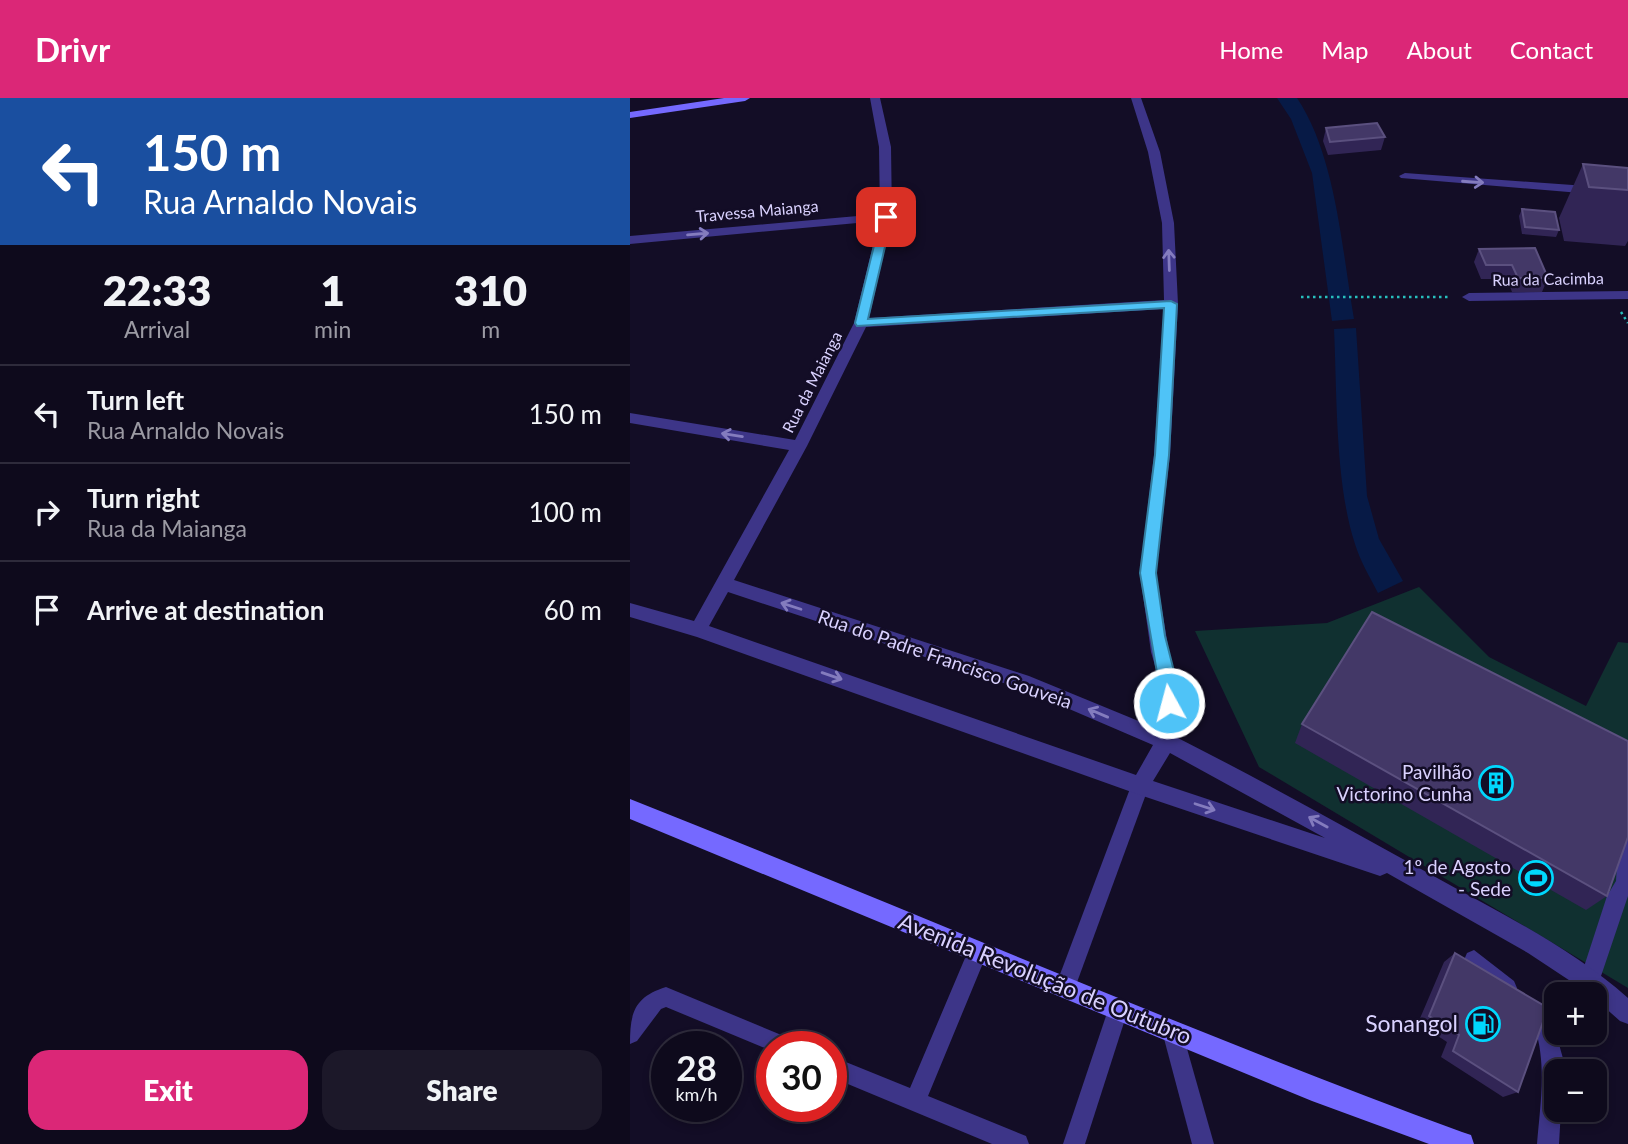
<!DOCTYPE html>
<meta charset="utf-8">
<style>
:root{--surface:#0e0a1c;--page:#1c1829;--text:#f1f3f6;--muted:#9b9aa3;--line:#2e2b3b;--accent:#db2777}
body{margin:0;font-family:Lato,sans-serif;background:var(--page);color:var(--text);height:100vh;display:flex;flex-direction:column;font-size:26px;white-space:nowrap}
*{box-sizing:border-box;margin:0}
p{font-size:23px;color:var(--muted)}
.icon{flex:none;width:38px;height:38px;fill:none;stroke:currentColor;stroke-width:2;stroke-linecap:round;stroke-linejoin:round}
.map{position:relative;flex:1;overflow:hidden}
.side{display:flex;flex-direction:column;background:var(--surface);width:630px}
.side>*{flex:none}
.top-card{background:#1a4fa0;color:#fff;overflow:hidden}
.fabs{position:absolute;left:914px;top:884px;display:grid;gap:14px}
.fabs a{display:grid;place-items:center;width:63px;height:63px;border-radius:14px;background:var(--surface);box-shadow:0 4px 10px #0003,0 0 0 2px var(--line);font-size:35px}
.speed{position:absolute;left:21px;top:933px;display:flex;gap:14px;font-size:35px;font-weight:700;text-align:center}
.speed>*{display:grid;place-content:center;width:91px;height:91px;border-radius:50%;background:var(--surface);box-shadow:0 4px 10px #0003,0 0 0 2px var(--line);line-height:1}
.speed small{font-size:18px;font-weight:400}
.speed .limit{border:10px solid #d22;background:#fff;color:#111}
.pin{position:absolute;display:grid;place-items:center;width:60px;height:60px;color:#fff;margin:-30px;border-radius:14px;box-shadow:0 4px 10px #0006}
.me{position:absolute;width:77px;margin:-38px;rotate:353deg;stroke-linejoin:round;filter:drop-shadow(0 0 5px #0008)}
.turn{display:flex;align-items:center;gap:24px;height:147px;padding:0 28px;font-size:32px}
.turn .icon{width:91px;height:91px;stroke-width:2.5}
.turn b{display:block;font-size:49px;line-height:60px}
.eta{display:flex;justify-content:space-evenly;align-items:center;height:119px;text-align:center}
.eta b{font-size:42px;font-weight:800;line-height:49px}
.action{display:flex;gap:14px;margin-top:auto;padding:14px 28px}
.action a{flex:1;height:80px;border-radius:21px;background:var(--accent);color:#fff;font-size:28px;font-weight:800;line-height:80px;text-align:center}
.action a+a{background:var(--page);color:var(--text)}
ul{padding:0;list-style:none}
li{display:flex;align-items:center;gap:21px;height:98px;padding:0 28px;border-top:2px solid var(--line)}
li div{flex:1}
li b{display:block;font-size:26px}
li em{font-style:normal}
header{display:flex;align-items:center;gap:42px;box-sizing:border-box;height:98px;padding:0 35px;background:var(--accent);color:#fff}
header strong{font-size:33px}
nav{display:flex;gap:38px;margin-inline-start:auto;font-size:24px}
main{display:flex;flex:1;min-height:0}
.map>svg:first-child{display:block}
.green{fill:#103030}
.water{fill:#071a46}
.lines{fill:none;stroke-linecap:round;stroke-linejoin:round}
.path{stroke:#27bebd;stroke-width:2.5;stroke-dasharray:2.5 3.5;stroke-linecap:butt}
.lane{fill:#3d3588;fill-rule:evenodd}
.street{fill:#3d3588;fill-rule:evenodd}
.secondary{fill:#7569ff;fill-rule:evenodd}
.wall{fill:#312555}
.building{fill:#433867;stroke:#5b507f;stroke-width:2}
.oneway{stroke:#847cbe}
.route{fill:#4fc3f7;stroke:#337fa1;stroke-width:2}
.labels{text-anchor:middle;stroke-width:5;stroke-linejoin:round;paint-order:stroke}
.far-street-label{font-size:16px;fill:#dad2ff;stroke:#130d26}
.street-label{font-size:19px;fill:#dad2ff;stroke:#130d26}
.poi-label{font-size:19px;fill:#dad2ff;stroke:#130d26;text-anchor:end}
.near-street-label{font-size:23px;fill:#dad2ff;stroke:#130d26}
.near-poi-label{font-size:23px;fill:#dad2ff;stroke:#130d26;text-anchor:end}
</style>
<header>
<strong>Drivr</strong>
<nav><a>Home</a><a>Map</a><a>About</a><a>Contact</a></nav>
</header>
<main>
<section class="side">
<div class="top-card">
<div class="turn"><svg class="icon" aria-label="left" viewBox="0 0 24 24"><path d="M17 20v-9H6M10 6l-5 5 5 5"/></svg><div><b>150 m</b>Rua Arnaldo Novais</div></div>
</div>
<div class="eta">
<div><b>22:33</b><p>Arrival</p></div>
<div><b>1</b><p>min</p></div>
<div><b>310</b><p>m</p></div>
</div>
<ul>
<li><svg class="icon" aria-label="left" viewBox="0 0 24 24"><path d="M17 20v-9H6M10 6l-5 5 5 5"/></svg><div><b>Turn left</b><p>Rua Arnaldo Novais</p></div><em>150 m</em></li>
<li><svg class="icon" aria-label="right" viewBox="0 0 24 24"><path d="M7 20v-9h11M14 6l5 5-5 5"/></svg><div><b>Turn right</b><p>Rua da Maianga</p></div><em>100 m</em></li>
<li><svg class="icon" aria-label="arrive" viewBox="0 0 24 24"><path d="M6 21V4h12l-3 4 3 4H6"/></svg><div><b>Arrive at destination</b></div><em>60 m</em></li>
</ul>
<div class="action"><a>Exit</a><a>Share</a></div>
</section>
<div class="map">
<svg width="998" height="1046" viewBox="0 0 998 1046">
<rect width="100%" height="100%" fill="#130d26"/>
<path class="green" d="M 789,489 L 859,559 L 956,608 L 988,544 L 998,545 L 998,890 L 629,669 L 565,533 L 697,525 Z"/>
<g class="water">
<path d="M 647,0 L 667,0 C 706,58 712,152 724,221 L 702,223 L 682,75 L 661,21 Z"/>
<path d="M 726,230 L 737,398 L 749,441 L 773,483 L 748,495 C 740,479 730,463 725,446 C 705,386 707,294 704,231 Z"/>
</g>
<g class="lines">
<g class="path">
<path d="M 671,199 L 820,199"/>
<path d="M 991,214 L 998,225"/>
</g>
<g class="lane">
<path d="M 510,680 L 516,682 L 519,688 L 446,887 L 443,894 L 436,897 L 429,894 L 426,887 L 501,688 L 504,682 Z"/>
<path d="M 998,722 L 998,798 L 970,881 L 967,888 L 960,891 L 953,888 L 950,881 L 977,798 L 986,783 L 989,731 L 992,725 Z"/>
<path d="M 348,843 L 355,846 L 358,853 L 298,998 L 396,1038 L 399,1046 L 362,1046 L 201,979 L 201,958 L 280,990 L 341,846 Z"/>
<path d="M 844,852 L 884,883 L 887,890 L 884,897 L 877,900 C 863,894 840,876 834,862 L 837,855 Z"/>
<path d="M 36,889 L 161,941 L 164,948 L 142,948 L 142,953 L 36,909 L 31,911 L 7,943 L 0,946 C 0,915 4,899 36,889 Z"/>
<path d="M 899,899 L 920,914 L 934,964 L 933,973 L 926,973 L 926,1012 L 931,1012 L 929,1046 L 907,1046 C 910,1008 917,968 905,930 C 902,922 892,918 889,909 L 892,902 Z"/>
<path d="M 488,902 L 495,905 L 498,912 L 455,1046 L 433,1046 L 478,912 L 481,905 Z"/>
<path d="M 542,923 L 549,926 L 552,933 L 584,1046 L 562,1046 L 532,933 L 535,926 Z"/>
</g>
<g class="street">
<path d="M 240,0 L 250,0 L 261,49 L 262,119 L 239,220 L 534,202 L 532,125 L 518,54 L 501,0 L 511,0 L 530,54 L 544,125 L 548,206 L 540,357 L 526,476 L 539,554 L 548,585 L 546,639 C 635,684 722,733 809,781 C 874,817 942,850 998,900 L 998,926 L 990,923 L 964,900 L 964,896 L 960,896 L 898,855 L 757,775 L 750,778 L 510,697 L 67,539 L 0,519 L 0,505 L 64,523 L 159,352 L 0,325 L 0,315 L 165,342 L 224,225 L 249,123 L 0,146 L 0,138 L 250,116 L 249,49 ZM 534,211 L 524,357 L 510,476 L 521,554 L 530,585 L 528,631 L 399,578 L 104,482 L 177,348 L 236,229 ZM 98,494 L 395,592 L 523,647 L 506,677 L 79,528 ZM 540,655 L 695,740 L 523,683 Z"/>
<path d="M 775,75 L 998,91 L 998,99 L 771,80 L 769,78 Z"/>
<path d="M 998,193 L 998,201 L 839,203 L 832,199 L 839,195 Z"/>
</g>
<g class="secondary">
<path d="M 94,0 L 120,0 L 115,3 L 0,20 L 0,14 Z"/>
<path d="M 0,701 C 278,811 552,931 832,1034 L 841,1037 L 844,1046 L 799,1046 L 682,1003 L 0,721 Z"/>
</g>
</g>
<g class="wall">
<path d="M 696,30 L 755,39 L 751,52 L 698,57 L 693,43 Z"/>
<path d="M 953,66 L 998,70 L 998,143 L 995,148 L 934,143 L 929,120 Z"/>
<path d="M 892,111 L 929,132 L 926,139 L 892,136 L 889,118 Z"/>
<path d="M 849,151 L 918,180 L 912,194 L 882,194 L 877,181 L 851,181 L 844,164 Z"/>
<path d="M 672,626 L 977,798 L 956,812 L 665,645 Z"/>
<path d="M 825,855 L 888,994 L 873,999 L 811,959 L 817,944 L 788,925 L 814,864 Z"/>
</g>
<g class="building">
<path d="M 747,25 L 755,39 L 700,44 L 696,30 Z"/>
<path d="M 953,66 L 998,70 L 998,92 L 959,89 Z"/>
<path d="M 892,111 L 925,114 L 929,132 L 895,129 Z"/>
<path d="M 905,150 L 918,180 L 888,180 L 882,167 L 856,167 L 849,151 Z"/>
<path d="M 742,514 L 998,643 L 998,739 L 977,798 L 672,626 Z"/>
<path d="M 825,855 L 918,910 L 888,994 L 823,953 L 829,937 L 799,918 Z"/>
</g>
<defs><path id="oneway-shaft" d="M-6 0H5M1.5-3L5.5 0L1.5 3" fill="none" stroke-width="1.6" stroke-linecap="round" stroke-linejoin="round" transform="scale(1.75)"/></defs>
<g class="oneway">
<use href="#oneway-shaft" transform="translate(843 84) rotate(4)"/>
<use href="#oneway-shaft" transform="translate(68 136) rotate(-5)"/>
<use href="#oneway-shaft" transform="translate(539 162) rotate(-92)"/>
<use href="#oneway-shaft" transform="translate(102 337) rotate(-171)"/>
<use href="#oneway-shaft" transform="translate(161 508) rotate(-162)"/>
<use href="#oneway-shaft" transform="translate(202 578) rotate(19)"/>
<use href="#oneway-shaft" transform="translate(468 615) rotate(-157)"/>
<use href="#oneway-shaft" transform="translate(575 709) rotate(18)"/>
<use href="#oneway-shaft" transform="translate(688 724) rotate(-151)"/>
</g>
<path class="route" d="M 256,116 L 262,119 L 238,221 L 541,203 L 547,206 L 539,357 L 526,475 L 535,538 L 547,585 L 545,610 L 539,612 L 533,610 L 510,475 L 525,357 L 534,210 L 227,228 L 225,225 L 251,119 Z"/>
<defs>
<g id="building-ring" transform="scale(1.75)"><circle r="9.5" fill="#130d26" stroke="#00d7fd" stroke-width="1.5"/><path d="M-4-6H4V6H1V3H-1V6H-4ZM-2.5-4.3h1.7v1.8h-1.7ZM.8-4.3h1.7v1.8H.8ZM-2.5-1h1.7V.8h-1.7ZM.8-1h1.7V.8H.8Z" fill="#00d7fd"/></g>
<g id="stadium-ring" transform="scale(1.75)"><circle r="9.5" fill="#130d26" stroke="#00d7fd" stroke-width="1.5"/><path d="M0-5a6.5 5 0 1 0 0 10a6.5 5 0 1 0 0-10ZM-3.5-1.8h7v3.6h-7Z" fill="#00d7fd"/></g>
<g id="fuel-ring" transform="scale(1.75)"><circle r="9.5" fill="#130d26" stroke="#00d7fd" stroke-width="1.5"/><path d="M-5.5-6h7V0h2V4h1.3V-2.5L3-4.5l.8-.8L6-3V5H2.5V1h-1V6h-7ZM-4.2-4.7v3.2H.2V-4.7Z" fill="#00d7fd"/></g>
</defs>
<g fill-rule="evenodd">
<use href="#building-ring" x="866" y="685"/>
<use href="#stadium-ring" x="906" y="780"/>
<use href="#fuel-ring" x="853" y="926"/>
</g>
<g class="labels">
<g class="far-street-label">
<text transform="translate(127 113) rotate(-5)" y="6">Travessa Maianga</text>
<text transform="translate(918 181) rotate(-1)" y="6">Rua da Cacimba</text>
<text transform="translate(182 284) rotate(-63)" y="6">Rua da Maianga</text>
</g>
<g class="street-label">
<text transform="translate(315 561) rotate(19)" y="7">Rua do Padre Francisco Gouveia</text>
</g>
<g class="poi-label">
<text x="842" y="681">Pavilhão<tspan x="842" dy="22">Victorino Cunha</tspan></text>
<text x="881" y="776">1º de Agosto<tspan x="881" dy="22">- Sede</tspan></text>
</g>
<g class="near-street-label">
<text transform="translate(415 881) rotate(22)" y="8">Avenida Revolução de Outubro</text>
</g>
<g class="near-poi-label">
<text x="828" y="934">Sonangol</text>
</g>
</g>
</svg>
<div class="fabs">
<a>+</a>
<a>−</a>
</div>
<div class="speed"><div>28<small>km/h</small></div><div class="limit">30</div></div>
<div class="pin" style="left:256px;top:119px;background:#d93025"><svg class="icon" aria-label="arrive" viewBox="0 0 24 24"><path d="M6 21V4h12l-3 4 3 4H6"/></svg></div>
<svg class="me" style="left:539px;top:605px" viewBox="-20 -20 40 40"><circle r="17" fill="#4fc3f7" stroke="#fff" stroke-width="3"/><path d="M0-11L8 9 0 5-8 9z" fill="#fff"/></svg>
</div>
</main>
